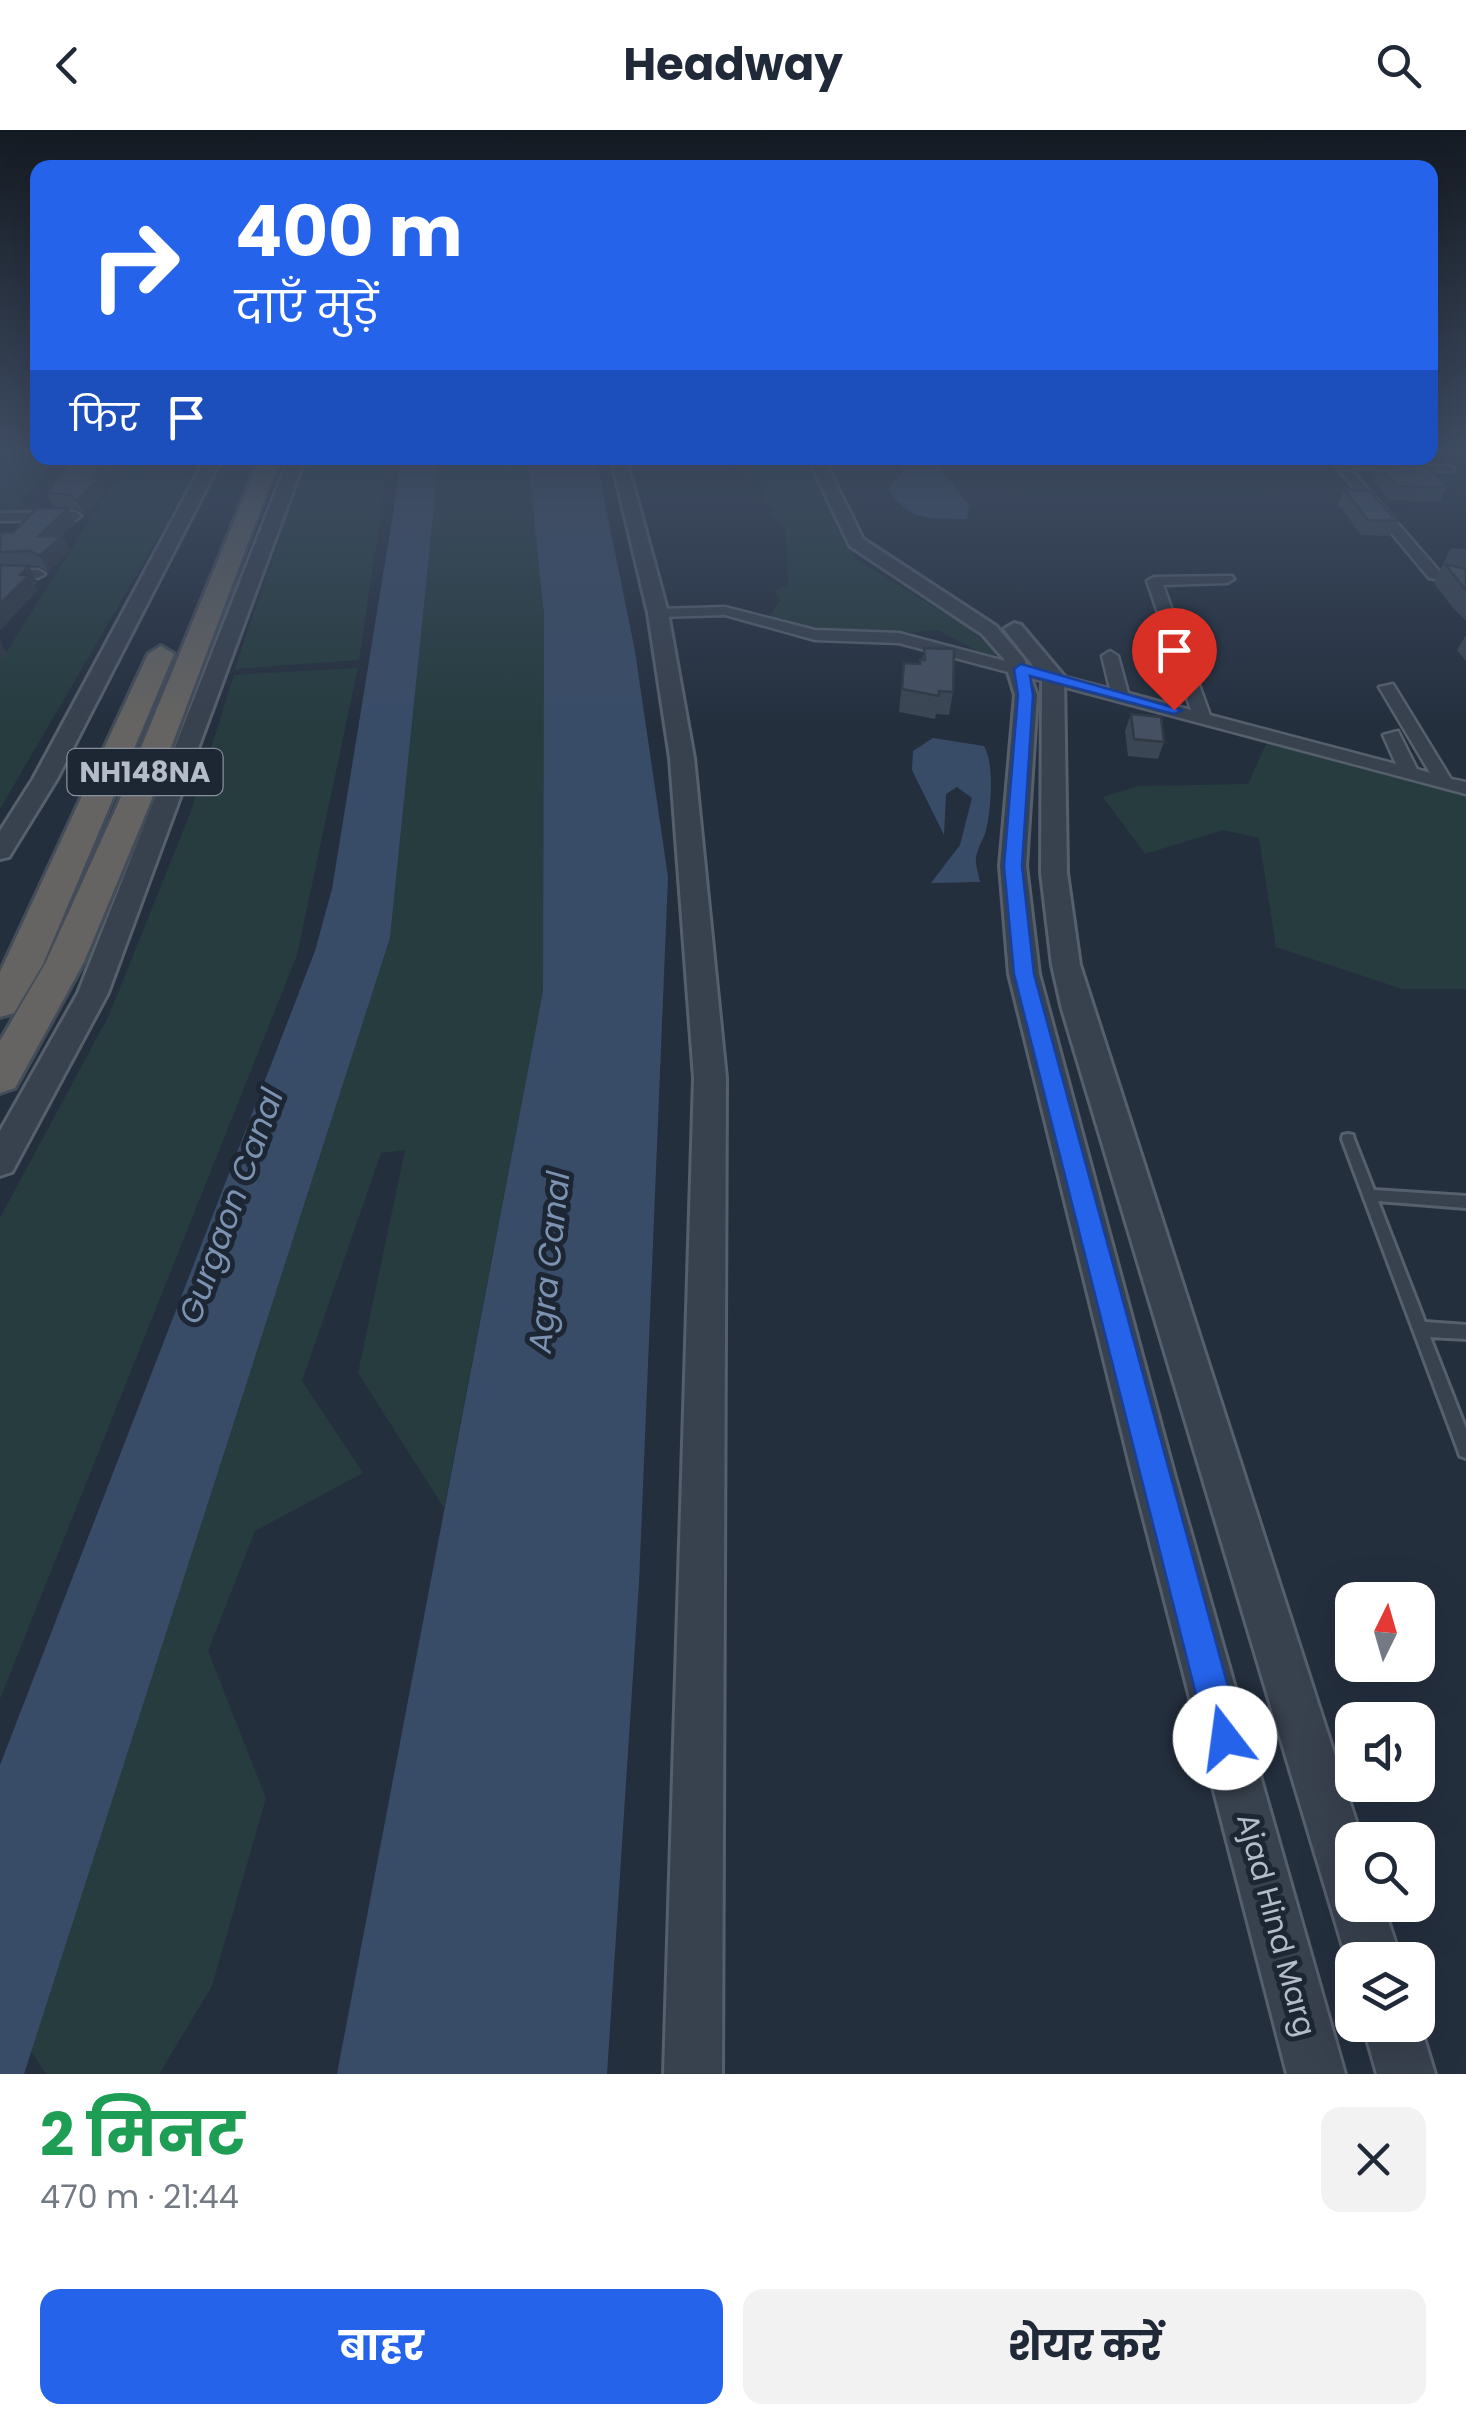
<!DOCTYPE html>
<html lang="hi">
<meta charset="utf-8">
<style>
:root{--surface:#fff;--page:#f2f2f3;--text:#1f2937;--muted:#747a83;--accent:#2563eb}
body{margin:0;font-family:Poppins,"Noto Sans Devanagari",sans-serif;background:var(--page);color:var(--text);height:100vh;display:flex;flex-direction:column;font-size:38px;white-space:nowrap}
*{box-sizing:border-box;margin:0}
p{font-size:32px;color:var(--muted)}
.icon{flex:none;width:55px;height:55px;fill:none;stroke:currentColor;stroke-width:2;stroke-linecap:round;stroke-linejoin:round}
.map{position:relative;height:1944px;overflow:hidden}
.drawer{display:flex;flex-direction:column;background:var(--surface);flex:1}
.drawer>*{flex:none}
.top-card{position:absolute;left:30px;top:30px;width:1408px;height:305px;border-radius:20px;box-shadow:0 10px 40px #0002;background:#2563eb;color:#fff;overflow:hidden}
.needle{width:65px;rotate:5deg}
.tools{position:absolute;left:1335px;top:1452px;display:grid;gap:20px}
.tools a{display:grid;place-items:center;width:100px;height:100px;border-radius:20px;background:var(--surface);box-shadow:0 10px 40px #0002;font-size:50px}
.pin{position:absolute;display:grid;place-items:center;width:85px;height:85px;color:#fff;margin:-102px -42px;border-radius:50% 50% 50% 0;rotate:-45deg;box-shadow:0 0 10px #0007}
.pin .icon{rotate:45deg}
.me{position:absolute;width:110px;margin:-55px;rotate:345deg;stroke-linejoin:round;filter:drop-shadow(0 0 8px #0008)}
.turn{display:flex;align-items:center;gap:35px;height:210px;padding:0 40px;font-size:45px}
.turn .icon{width:130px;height:130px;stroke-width:2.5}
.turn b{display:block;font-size:70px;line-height:85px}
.then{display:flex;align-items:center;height:95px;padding:0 40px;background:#0003;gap:20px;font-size:38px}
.round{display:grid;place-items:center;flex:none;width:105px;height:105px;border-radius:20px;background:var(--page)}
.head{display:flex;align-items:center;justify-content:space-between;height:170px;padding:0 40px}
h1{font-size:60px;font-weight:700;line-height:75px;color:#1e9e55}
.primary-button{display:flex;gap:20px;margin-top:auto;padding:20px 40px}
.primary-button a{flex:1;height:115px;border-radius:20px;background:var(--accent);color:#fff;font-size:40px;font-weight:700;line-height:115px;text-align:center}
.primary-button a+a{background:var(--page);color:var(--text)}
header{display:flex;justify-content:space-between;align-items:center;height:130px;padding:0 40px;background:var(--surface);font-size:45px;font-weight:700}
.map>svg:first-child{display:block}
.green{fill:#263c3f}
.water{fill:#394c67}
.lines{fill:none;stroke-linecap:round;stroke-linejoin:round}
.service-casing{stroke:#565f6c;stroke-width:6}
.minor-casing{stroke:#565f6c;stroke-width:5}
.tertiary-casing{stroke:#565f6c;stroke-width:6}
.trunk-casing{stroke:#434c59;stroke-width:6}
.service{fill:#38414e;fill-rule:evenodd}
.minor{fill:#38414e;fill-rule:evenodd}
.tertiary{fill:#38414e;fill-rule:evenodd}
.trunk{fill:#656462;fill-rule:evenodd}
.wall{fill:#3b4654}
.shaded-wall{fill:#303945}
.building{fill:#455162;stroke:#303945;stroke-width:2.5}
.route{fill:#2563eb;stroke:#184099;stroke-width:2.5}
.labels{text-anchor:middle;stroke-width:10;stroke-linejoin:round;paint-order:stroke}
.shield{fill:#1d2633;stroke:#878f9c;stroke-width:2.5}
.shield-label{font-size:28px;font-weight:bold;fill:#b4bcc9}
.street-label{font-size:30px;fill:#b4bcc9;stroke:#1d2633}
.water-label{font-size:32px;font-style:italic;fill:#7c92b1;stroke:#1d2633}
</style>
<header><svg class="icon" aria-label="back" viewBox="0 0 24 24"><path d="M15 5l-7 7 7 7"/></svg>Headway<svg class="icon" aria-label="search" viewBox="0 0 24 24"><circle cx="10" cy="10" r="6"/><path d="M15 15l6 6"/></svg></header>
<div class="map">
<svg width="1466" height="1944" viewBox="0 0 1466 1944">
<rect width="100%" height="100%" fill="#242f3e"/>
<g class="green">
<path d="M 0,326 L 57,328 L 13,383 L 0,383 Z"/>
<path d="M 129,328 L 156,328 L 141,350 L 194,346 L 0,679 L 0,532 Z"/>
<path d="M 306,328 L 389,328 L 359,530 L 235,539 Z"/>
<path d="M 439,328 L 528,328 L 544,485 L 543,861 L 444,1378 L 358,1243 L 405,1020 L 381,1023 L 302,1251 L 363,1343 L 255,1401 L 208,1521 L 266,1668 L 212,1856 L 159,1944 L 46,1944 L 31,1921 L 390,808 Z"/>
<path d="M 699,328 L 803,328 L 857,430 L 969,498 L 993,520 L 998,532 L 938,500 L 893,504 L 798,500 L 769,486 L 781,470 L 775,461 L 788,455 L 785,401 L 772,384 L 759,353 L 739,339 Z"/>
<path d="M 358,538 L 297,825 L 0,1569 L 0,1088 L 109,885 L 191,681 L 234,545 Z"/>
<path d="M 1270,605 L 1388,638 L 1466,666 L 1466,859 L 1402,859 L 1276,817 L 1259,708 L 1223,700 L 1145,724 L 1103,667 L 1139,656 L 1248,654 Z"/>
</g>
<g class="water">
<path d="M 402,328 L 439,328 L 390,808 L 24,1944 L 0,1944 L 0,1635 L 315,821 L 332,759 Z"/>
<path d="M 528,328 L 596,328 L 635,521 L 668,747 L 639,1453 L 607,1944 L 337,1944 L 543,861 L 544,485 Z"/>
<path d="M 899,337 L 939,337 L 969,375 L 967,389 C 930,388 910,393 888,359 L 903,343 Z"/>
<path d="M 933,608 L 984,616 C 995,635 991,683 985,704 C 982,711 977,720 976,728 C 975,735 979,745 980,752 L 931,753 L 960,715 L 972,668 L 957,657 L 946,664 L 944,705 L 912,640 L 913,621 Z"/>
</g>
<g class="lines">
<g class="service-casing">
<g id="service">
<path d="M 1341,334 L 1394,335 L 1397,337 L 1394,339 L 1339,337 Z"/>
<path d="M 1414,336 L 1451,337 L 1454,339 L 1451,341 L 1412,339 Z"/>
<path d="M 1348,1004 L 1353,1005 L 1354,1009 L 1374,1060 L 1466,1066 L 1466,1078 L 1378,1071 L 1425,1192 L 1466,1195 L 1466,1209 L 1430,1207 L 1466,1299 L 1466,1328 L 1460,1326 L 1458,1320 L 1342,1009 L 1343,1005 Z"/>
</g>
</g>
<g class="minor-casing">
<g id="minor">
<path d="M 1329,328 L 1341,328 L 1439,441 L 1466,446 L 1466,454 L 1429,448 Z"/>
<path d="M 0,383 L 75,382 L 81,386 L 75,390 L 0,391 Z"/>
<path d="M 0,440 L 38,440 L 45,444 L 38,448 L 0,448 Z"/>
<path d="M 1232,446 L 1234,449 L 1227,453 L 1163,455 L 1210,585 L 1396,634 L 1383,605 L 1398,601 L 1417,639 L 1430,643 L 1379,557 L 1393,554 L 1451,649 L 1466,652 L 1466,664 L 899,513 L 815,510 L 725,485 L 658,487 L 651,483 L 658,479 L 725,477 L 815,500 L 899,503 L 1110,559 L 1102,526 L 1110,521 L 1118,526 L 1128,563 L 1191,580 L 1147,451 L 1154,447 Z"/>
</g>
</g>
<g class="tertiary-casing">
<g id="tertiary">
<path d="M 206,328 L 222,328 L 57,649 L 9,727 L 0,729 L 0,701 L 33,649 Z"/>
<path d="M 289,328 L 305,328 L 108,863 L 12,1042 L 0,1046 L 0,1001 L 78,863 Z"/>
<path d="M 611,328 L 626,328 L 668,483 L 694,628 L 726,948 L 722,1944 L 664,1944 L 694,948 L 670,628 L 648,483 Z"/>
<path d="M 808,328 L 823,328 L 863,409 L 996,496 L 1024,529 L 1037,565 L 1026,736 L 1039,844 L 1175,1347 L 1345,1944 L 1287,1944 L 1133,1347 L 1009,844 L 1000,736 L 1015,565 L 1004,529 L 982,504 L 850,416 Z"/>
<path d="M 1014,493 L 1021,495 L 1064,546 L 1067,743 L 1080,835 L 1362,1710 L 1352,1710 L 1352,1775 L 1383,1775 L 1401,1830 L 1352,1830 L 1352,1847 L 1062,879 L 1052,835 L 1041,743 L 1042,547 L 1004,499 Z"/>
<path d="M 1418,1888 L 1435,1944 L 1377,1944 L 1363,1895 L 1418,1895 Z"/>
</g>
</g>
<g class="trunk-casing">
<g id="trunk">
<path d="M 260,328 L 280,328 L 149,676 L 84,832 L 15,958 L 0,963 L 0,911 L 46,832 L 117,676 Z"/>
<path d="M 161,516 L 174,524 L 43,834 L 14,883 L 0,887 L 0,842 L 148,524 Z"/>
</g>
</g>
<use href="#service" class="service"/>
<use href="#minor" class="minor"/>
<use href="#tertiary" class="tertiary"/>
<use href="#trunk" class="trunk"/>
</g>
<g class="wall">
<path d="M 72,328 L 121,328 L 102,356 L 105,363 L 84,384 L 76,378 L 68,379 L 75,393 L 62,406 L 70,421 L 48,442 L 38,436 L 29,436 L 37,452 L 34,455 L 37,461 L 0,500 L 0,403 L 13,403 L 54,378 L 47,364 Z"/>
<path d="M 1378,335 L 1447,357 L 1440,372 L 1390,370 L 1372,349 Z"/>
<path d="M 1344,359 L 1397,391 L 1389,406 L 1361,405 L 1338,374 Z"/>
<path d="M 1451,418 L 1466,419 L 1466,491 L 1453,478 L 1434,453 Z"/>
<path d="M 1466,505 L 1466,531 L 1457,520 Z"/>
<path d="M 924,518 L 953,562 L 949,585 L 936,584 L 935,589 L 899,582 L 904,533 L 920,534 L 922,530 Z"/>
<path d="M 1131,584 L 1164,612 L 1158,629 L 1128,626 L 1125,601 Z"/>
</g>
<g class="shaded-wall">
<path d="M 106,328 L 121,328 L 102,356 L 105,363 L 84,384 L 77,370 Z"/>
<path d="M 68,378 L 75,393 L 62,406 L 70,421 L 48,442 L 40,426 L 39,406 Z"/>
<path d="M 29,436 L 37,452 L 34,455 L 37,461 L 0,500 L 0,475 L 20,445 Z"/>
<path d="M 0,511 L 7,524 L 0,531 Z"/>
</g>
<g class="building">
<path d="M 72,328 L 106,328 L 91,349 L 99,349 L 77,370 L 69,364 L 47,364 Z"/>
<path d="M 1378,335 L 1428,337 L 1447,357 L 1397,356 Z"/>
<path d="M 1344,359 L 1370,361 L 1397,391 L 1368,390 Z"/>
<path d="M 68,378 L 39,406 L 62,406 L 40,426 L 30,421 L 0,422 L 0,403 L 13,403 L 36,379 Z"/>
<path d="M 1445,434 L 1466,439 L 1466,460 L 1464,458 Z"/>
<path d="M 0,435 L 29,436 L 20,445 L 29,445 L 0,474 Z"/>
<path d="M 924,518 L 954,519 L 953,562 L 939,561 L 939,566 L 902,559 L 904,533 L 920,534 L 920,530 L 925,530 Z"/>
<path d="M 1131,584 L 1161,587 L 1164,612 L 1134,609 Z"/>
</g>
<linearGradient id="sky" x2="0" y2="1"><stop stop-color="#141a22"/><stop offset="0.54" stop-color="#3f4d63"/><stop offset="1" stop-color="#3f4d63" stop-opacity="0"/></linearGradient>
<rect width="1466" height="595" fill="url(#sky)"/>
<path class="route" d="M 1021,534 L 1182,580 L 1174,584 L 1030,546 L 1033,565 L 1022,736 L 1034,844 L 1242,1608 L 1237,1621 L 1225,1626 L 1213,1621 L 1207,1608 L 1014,844 L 1004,736 L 1018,565 L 1014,539 Z"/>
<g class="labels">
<rect class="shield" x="67.5" y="619" width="155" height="46" rx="8"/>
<g class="shield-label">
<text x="145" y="652">NH148NA</text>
</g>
<g class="street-label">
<text transform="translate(1276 1795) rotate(75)" y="10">Ajad Hind Marg</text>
</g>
<g class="water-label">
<text transform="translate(231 1076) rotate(-70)" y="11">Gurgaon Canal</text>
<text transform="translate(549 1132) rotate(-84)" y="11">Agra Canal</text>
</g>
</g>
</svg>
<div class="tools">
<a><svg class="needle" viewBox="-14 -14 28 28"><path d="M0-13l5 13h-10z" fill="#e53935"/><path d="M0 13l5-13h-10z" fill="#747a83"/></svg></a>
<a><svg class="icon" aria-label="sound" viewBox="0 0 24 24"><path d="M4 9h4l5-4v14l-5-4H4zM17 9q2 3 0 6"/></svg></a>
<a><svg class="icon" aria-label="search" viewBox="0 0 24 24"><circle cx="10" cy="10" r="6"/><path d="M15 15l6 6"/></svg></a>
<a><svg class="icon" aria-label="layers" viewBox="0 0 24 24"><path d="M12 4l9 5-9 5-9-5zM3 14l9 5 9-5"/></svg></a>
</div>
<div class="pin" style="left:1174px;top:580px;background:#d93025"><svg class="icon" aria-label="arrive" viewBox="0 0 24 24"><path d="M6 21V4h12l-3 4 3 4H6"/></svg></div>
<svg class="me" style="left:1225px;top:1608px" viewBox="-20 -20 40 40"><circle r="19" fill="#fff"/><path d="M0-13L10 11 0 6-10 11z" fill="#2563eb"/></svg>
<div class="top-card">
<div class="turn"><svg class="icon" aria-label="right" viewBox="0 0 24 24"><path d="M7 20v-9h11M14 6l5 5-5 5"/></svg><div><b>400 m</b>दाएँ मुड़ें</div></div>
<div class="then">फिर<svg class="icon" aria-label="arrive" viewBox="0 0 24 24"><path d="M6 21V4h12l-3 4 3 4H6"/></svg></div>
</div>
</div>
<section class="drawer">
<div class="head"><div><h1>2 मिनट</h1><p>470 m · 21:44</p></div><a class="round"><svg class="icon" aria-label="close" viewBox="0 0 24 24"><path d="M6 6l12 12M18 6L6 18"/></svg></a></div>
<div class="primary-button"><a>बाहर</a><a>शेयर करें</a></div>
</section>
